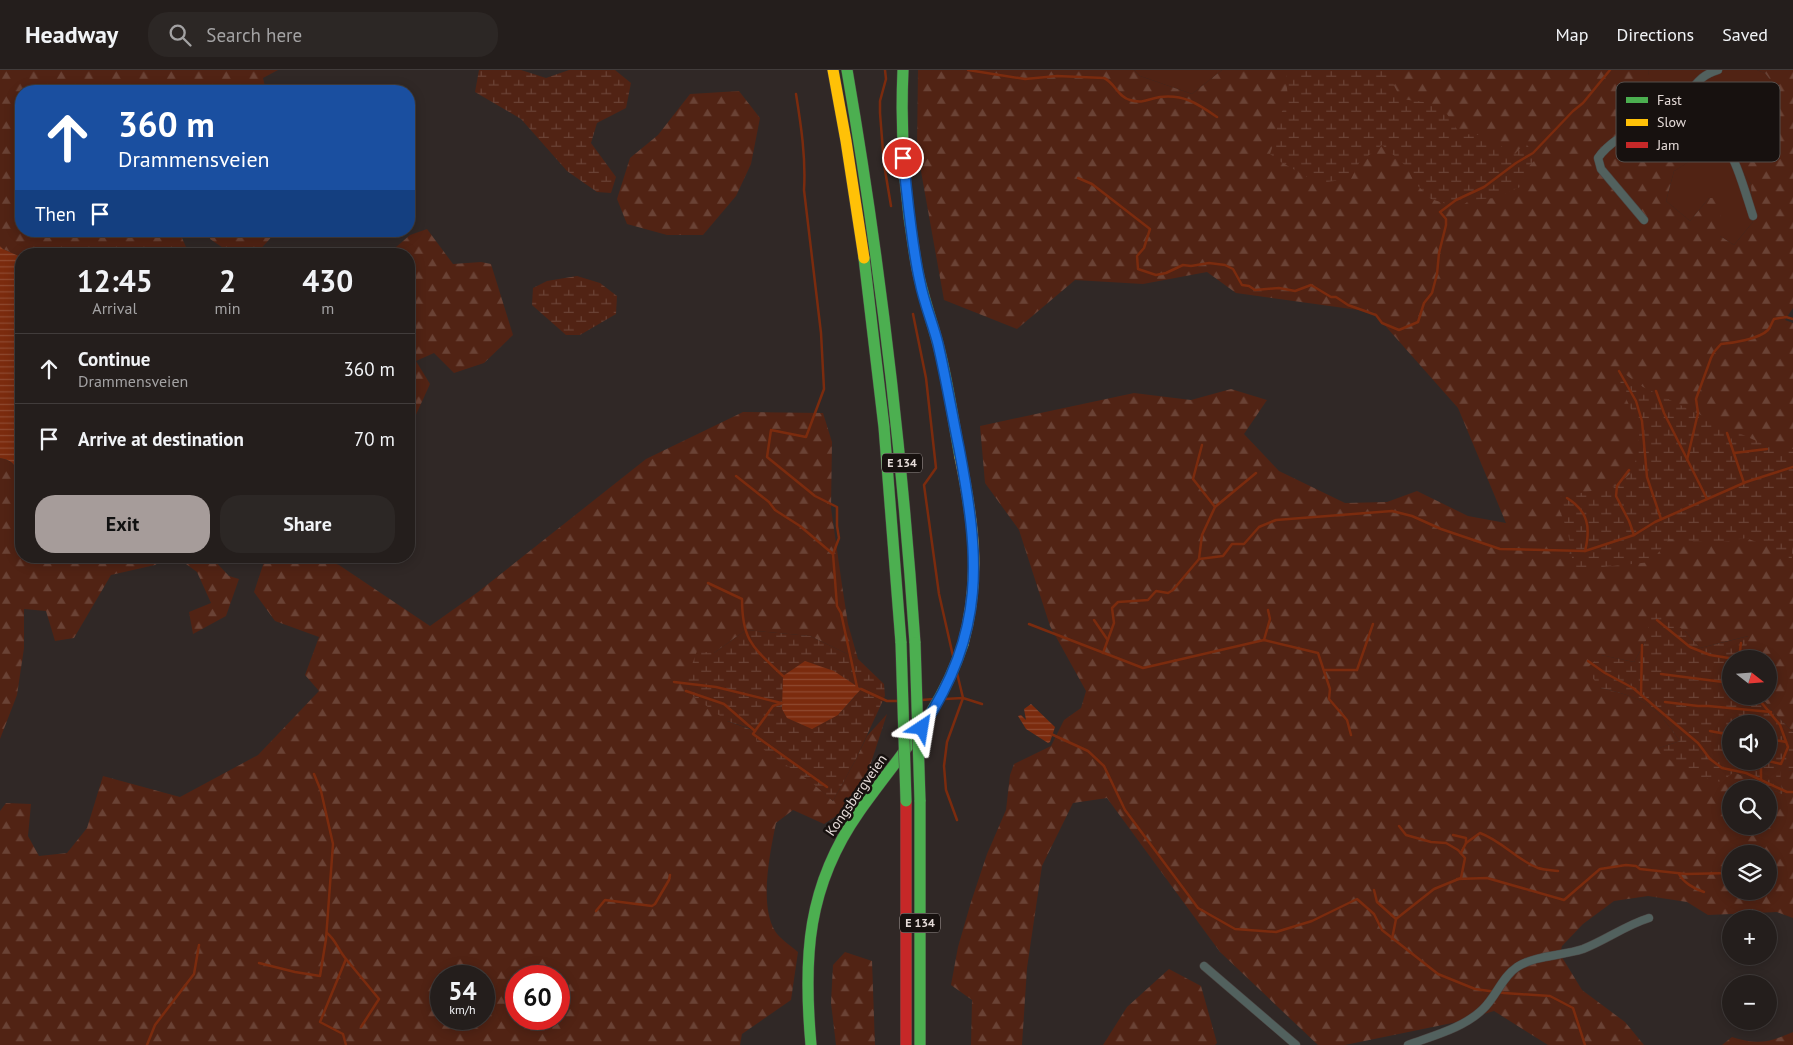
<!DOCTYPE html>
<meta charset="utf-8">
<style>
:root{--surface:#241e1c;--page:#2c2725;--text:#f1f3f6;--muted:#a3a2a3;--line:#413c3b;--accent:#a69c9a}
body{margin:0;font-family:"PT Sans",sans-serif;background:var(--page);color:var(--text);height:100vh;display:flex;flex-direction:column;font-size:19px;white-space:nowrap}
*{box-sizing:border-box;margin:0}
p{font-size:16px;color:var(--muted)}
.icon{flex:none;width:28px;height:28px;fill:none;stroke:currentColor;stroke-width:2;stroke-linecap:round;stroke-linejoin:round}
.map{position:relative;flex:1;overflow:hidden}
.sheet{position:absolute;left:15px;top:178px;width:400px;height:315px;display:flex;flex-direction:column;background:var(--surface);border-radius:20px;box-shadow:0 2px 12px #0003,0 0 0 1px var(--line)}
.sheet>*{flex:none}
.hud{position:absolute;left:15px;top:15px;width:400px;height:152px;border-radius:20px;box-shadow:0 2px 12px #0003,0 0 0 1px var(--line);background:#1a4fa0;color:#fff;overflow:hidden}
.needle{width:32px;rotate:107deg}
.controls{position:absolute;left:1722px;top:580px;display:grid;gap:10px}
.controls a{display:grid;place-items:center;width:55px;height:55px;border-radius:50%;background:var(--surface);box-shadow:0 2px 12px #0003,0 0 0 1px var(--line);font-size:25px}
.speed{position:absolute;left:430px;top:895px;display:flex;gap:10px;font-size:25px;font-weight:700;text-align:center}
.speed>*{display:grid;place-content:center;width:65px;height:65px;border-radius:50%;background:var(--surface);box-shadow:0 2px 12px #0003,0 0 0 1px var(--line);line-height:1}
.speed small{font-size:12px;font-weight:400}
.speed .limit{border:8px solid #d22;background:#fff;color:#111}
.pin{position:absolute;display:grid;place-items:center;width:42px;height:42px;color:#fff;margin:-21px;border:2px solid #fff;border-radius:50%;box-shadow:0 1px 5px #0007}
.me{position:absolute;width:55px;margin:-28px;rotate:33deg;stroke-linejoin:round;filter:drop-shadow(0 0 4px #0008)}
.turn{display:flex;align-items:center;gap:18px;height:105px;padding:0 20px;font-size:22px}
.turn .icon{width:65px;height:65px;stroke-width:2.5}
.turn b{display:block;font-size:35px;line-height:42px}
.then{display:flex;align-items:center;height:48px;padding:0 20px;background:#0003;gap:10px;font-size:19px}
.eta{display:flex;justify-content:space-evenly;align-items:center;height:85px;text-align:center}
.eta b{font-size:30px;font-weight:600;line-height:35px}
.action{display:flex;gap:10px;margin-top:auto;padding:10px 20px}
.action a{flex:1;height:58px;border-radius:20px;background:var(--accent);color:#111;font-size:20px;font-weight:600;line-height:58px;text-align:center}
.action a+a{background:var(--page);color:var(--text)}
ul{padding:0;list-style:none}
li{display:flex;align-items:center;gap:15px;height:70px;padding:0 20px;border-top:1px solid var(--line)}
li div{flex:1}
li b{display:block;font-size:19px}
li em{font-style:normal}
header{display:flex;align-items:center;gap:30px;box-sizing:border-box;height:70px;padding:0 25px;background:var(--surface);border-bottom:1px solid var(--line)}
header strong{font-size:24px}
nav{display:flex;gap:28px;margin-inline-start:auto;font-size:18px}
.search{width:350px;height:45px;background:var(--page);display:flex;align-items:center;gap:12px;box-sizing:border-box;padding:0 18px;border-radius:20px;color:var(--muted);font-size:19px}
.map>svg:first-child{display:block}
.green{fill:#512314}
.forest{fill:url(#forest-firs);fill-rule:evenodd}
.wetland{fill:url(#wetland-marsh);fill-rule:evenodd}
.water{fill:url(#water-rules)}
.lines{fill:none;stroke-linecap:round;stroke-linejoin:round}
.stream{stroke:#7b2b0e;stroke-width:2.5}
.street-casing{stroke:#4c4543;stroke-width:9}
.fast-casing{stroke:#4c4543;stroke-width:12}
.slow-casing{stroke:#4c4543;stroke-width:12}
.jam-casing{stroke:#4c4543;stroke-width:12}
.street{stroke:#52615e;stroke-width:8}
.fast{stroke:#4caf50;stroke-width:11}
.slow{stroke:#ffc107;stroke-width:11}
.jam{stroke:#c62828;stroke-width:11}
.fast-bridge-casing{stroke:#4c4543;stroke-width:12;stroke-linecap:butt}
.fast-bridge{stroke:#4caf50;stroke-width:11}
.route-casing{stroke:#114b97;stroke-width:12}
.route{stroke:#1a73e8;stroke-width:9}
.labels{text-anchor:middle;stroke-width:5;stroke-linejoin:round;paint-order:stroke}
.shield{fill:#17110f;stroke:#a79e9c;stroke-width:1}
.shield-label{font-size:12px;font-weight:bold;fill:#e5dbd8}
.street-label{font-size:14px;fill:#e5dbd8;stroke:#17110f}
.key{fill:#17110f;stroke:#554e4b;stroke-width:1}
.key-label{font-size:14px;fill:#e5dbd8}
</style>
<header>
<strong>Headway</strong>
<div class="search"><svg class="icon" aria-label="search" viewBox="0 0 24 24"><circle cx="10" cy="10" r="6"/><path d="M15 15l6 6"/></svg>Search here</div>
<nav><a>Map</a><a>Directions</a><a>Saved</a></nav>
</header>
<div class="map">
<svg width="1793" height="975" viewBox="0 0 1793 975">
<defs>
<pattern id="forest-firs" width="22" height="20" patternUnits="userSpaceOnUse" patternTransform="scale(1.25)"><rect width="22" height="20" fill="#512314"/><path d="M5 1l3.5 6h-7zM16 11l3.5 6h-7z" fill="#6a4235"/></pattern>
<pattern id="wetland-marsh" width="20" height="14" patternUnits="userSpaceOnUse" patternTransform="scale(1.25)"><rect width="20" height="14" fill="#512314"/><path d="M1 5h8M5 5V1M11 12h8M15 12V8" fill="none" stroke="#6a4235"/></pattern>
<pattern id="water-rules" width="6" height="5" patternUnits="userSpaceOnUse" patternTransform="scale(1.25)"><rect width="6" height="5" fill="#7b2b0e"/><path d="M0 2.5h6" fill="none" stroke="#8e4930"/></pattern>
</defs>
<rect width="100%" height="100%" fill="#302826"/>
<g class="green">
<path d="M 1134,0 L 1222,0 L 1192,24 L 1140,6 Z"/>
<path d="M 1648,0 L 1757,0 L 1765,3 L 1778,20 L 1765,33 L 1728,42 L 1721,66 L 1751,114 L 1753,152 L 1734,175 L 1720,166 L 1720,128 L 1709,128 L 1690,151 L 1666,131 L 1674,101 L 1699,85 L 1650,16 Z"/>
</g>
<g class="forest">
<path d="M 0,0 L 278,0 L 263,8 L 266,21 L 21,21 L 21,161 L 179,161 L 186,177 L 175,184 L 21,184 L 21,187 L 3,179 L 0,176 Z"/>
<path d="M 918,0 L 1134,0 L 1140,6 L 1192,24 L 1222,0 L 1648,0 L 1651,16 L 1700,85 L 1674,101 L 1666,131 L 1690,151 L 1709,128 L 1721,128 L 1720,166 L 1734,175 L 1753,152 L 1751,114 L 1721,66 L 1716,54 L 1728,42 L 1765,33 L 1778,20 L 1765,3 L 1757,0 L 1793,0 L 1793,238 L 1785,250 L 1793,253 L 1793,662 L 1780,649 L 1760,626 L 1769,626 L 1769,589 L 1743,589 L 1748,566 L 1700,578 L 1685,561 L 1646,571 L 1634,592 L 1601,585 L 1600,618 C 1619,622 1643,628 1658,643 C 1666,651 1673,662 1680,671 L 1659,678 L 1734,702 L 1782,724 L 1779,698 L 1793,701 L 1793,848 L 1777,842 L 1708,845 L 1687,832 L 1648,826 L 1614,831 L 1583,854 L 1562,876 L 1560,884 L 1582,920 L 1625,952 L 1644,975 L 1548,975 L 1494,941 L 1457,952 L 1345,975 L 1318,975 L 1220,882 L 1107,728 L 1073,733 L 1042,796 L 1027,898 L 1022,975 L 971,975 L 972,930 L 951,915 L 958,877 L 971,832 L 987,784 L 1006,740 L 1010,705 L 1014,694 L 1051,676 L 1064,650 L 1081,638 L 1086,621 L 1050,556 L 1019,460 L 985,413 L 980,356 L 1134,323 L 1191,330 L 1231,319 L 1267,330 L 1244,364 L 1279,401 L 1345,433 L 1387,432 L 1417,421 L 1468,446 L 1506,453 L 1458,338 L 1373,242 L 1236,223 L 1207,202 L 1143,214 L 1075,210 L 1017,259 L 944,230 L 917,79 ZM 1731,719 L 1769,719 L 1769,756 L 1731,756 ZM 1731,784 L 1769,784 L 1769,821 L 1731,821 Z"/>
<path d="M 739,21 L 760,48 L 751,94 L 736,126 L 703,165 L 667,165 L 627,154 L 617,129 L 630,88 L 658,65 L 690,24 Z"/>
<path d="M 427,159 L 453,194 L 481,192 L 491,194 L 513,265 L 484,293 L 454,303 L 434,283 L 416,291 L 430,314 L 409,360 L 409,184 L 388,184 L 410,165 Z"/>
<path d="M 211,161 L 277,161 L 256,184 L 232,184 L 210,169 Z"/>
<path d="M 743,342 L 823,343 L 832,372 L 831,438 L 842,515 L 848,554 L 858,589 L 810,566 L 746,560 L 714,583 L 727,651 L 755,661 L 833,731 L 856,689 L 867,666 L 887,644 L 870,696 L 850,737 L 824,754 L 793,740 L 776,753 C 770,783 759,834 775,861 C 780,869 791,876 798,882 L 791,930 L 742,964 L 740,975 L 0,975 L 0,741 L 6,733 L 31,734 L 28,766 L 39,786 L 67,783 L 87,758 L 103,706 L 180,727 L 258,685 L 319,621 L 305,605 L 319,567 L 275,551 L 254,522 L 265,489 L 272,486 L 316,486 L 339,495 L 430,556 L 478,522 L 646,389 ZM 441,906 L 484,906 L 484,949 L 441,949 ZM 516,906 L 559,906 L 559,949 L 516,949 Z"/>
<path d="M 0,388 C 19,392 14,401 21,414 L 21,486 L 169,486 L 155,495 L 111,505 L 74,568 L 55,571 L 46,541 L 24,539 L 24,578 L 17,625 L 0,669 Z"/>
<path d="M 175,486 L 210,486 L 229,506 L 239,509 L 226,546 L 193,564 L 189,542 L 211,533 L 197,502 Z"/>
<path d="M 845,882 L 872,891 L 875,975 L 836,975 L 831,933 L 833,895 Z"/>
<path d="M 1169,899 L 1201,916 L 1217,973 L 1215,975 L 1103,975 L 1127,937 Z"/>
<path d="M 1793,962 L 1793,975 L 1722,975 L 1732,967 C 1759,975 1767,973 1793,962 Z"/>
</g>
<g class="wetland">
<path d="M 479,0 L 521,0 L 546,8 L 569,0 L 615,0 L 631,13 L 626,38 L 597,53 L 591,73 L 616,107 L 611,123 L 597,122 L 567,101 L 521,49 L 475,22 Z"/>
<path d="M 1283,0 L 1386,0 L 1401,29 L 1424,32 L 1447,44 L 1460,64 L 1481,65 L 1515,84 L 1526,72 L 1535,90 L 1530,95 L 1520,117 L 1495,128 L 1470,130 L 1459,138 L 1431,129 L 1414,112 L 1407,97 L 1382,75 L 1359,93 L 1351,109 L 1318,113 L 1279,91 L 1270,84 L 1276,66 L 1278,49 L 1288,30 L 1286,5 Z"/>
<path d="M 577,206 L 600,213 L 617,226 L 616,244 L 580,265 L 566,265 L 532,235 L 533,218 L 547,211 Z"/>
<path d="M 1622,302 L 1643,317 L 1730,359 L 1772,378 L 1793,379 L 1793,470 L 1791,499 L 1772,478 L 1746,468 L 1717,473 L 1669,469 L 1651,492 L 1574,500 L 1568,462 L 1555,428 L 1617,416 L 1634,400 L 1640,358 L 1620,316 Z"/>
<path d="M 1652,540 L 1685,561 L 1700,578 L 1749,566 L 1743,589 L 1731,589 L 1731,626 L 1760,626 L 1780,649 L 1793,662 L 1793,701 L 1780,699 L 1782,724 L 1734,702 L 1721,712 C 1689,704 1681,704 1659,678 L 1680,671 C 1673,662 1666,651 1658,643 C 1643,628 1619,622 1600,618 L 1586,599 L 1601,585 L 1634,592 L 1646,571 ZM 1731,654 L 1769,654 L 1769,691 L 1731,691 Z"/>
<path d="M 746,560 L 810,566 L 858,589 L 884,614 L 885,626 L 856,689 L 833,731 L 811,712 L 757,675 L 755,660 L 727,651 L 686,621 L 690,600 L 697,581 L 714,583 ZM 834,601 L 856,625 L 839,644 Z"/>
</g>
<g class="water">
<path d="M 0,176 L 3,179 L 21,187 L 21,414 C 14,401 19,391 0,388 Z"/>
<path d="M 805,591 L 834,601 L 861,619 L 838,645 L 812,659 L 787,648 L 782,639 L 783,606 Z"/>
<path d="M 1031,634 L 1055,657 L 1050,672 L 1048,673 L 1026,659 L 1018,646 L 1021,645 L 1026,650 L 1024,639 Z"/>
</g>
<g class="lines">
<g class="stream">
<path d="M 885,0 L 886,9 L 880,31 L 880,43 L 884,94 L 891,136"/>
<path d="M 968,0 L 1025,9 L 1057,6 L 1104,8 C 1115,13 1118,27 1130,30 C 1144,34 1147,29 1160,27 C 1184,24 1198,34 1217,47"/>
<path d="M 796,24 C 801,55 806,88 804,120 L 821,263 L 824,319 L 806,367 L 771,360 L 767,387 L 815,426 L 837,437 L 837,456 L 839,468 L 833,484 L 837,536 L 841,543 L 857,617"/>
<path d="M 1078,108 L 1092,114 L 1150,159 L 1144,178 L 1137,186 L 1138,199 L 1156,205 L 1166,203 L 1183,195 L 1191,196 L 1209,193 L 1225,195 L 1233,199 L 1242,215 L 1249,216 L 1255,220 L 1279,218 L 1295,221 L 1311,215 L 1331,227 L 1336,227 L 1348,235 L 1376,245 L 1382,253 L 1399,260 L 1418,252 L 1424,233 L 1432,223 L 1437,204 L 1439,183 L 1446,155 L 1446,149 L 1440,142 L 1456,130 L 1484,117 L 1516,93 L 1533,83 L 1573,41 L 1583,33 L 1610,0"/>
<path d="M 913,244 L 926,308 L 936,398 L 924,415 L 939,524 L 953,586"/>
<path d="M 1619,301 L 1636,331 L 1642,351 L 1647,407 L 1661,449"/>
<path d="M 1656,321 L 1664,343 L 1707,429"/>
<path d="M 1727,363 L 1744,413"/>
<path d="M 1202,375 L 1193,409 L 1215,437"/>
<path d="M 1734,383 L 1767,379"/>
<path d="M 1687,390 L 1698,343 L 1696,329 L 1711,288 L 1714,282 L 1721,274 C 1733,273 1759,269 1768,260 C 1770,258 1772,252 1774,249 L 1786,247 L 1793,249"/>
<path d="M 1629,400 L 1617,416 L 1616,426 L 1629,451 L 1634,465"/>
<path d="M 736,406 L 769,432 L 775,440 L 800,456 L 833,484"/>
<path d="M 1567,428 C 1588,441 1591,457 1585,481"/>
<path d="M 1199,489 L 1202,465 L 1215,437 L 1256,403"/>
<path d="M 708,513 L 742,529 C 742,572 754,578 783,606"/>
<path d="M 1094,550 L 1107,569"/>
<path d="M 1657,550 L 1690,577 L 1710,585 L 1735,589"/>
<path d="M 1029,554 L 1143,598 L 1264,570 L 1318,583 L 1330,619 L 1329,629 L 1347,650 L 1351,665"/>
<path d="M 1264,570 L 1270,549 L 1268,540"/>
<path d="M 1103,583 L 1114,553 L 1112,538 L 1118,532 L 1148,530 L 1156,521 L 1168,523 L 1173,520 L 1199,489 L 1223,486 L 1232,474 L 1244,474 L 1259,457 L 1276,450 L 1392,441 L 1412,446 L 1441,459 L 1500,479 L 1585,481 L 1634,465 L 1655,452 L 1746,412 L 1793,397"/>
<path d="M 1739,589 L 1741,573"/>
<path d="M 1588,591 L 1605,603 L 1633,618 L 1698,673 L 1710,689 L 1722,698 L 1746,703 L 1787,722 L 1793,722"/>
<path d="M 1325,600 L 1357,600 L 1373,554"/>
<path d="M 1661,604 L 1731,613"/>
<path d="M 674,612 L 716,617 L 781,633"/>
<path d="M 861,619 L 887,631 L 899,631"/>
<path d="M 686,621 L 724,634 L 755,661 L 773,636 L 782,633"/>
<path d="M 1641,625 L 1642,575"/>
<path d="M 1756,626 L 1780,655 L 1788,677 L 1781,694 L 1768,691"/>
<path d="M 945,629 L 963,628 L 982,634"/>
<path d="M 922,630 L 934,629"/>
<path d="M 1665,632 L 1698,636 L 1708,636 L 1771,642"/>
<path d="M 755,661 L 753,664 L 827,717"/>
<path d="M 1710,661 L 1731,665"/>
<path d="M 1051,664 L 1088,681 L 1104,696 L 1125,740 L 1198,838 L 1235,859 L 1276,862 L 1312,851 L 1357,829 L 1374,844 L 1382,860 L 1438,904 L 1475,919 L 1504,923 L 1550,926 L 1573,938 L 1585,975"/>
<path d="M 1769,669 L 1786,672"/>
<path d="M 1761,691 L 1761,710"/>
<path d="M 957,750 L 946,720 L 944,696 L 947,672 L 963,628 L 957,603"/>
<path d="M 1453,765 L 1466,768 L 1466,773"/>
<path d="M 1461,783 L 1466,773 L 1480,763 C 1502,771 1517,790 1538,798 C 1544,800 1552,800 1558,801"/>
<path d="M 1679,804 C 1683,812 1694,819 1704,822"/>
<path d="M 1457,809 L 1487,808 L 1564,830 L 1600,799 L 1626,795 L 1636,796 L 1640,799 L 1686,804 L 1731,803"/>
<path d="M 1374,820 L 1377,832 L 1396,849"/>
<path d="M 596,841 L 605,830 L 652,836 L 655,834 L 669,810 L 670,805"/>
<path d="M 327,863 C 336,870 338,880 346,889 L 320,952 L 343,964 L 346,975"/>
<path d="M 1392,869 L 1396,849 L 1434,819 L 1461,808 L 1465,788 L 1458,780 L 1446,773 L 1431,772 L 1406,765 L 1399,756"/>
<path d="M 346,889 L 379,929 L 361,957"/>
<path d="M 259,893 L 295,902 L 320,906 L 326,869 L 333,774 L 321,721 L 314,704"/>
<path d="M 147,975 L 155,955 L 194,904 L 199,875"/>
</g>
<g class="street-casing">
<g id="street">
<path d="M 1687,25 C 1698,37 1710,50 1719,63 C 1736,88 1744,118 1753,146"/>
<path d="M 1644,150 L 1601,99 L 1598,88 C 1613,65 1658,48 1680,31 C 1696,19 1695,7 1718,0"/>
<path d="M 1204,896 L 1296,975"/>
<path d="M 1408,975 C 1432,966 1464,958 1483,939 C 1496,927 1502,907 1517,897 C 1536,885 1562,886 1583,879 C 1606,870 1626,855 1649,848"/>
</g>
</g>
<g class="fast-casing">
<g id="fast">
<path d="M 847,0 C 880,190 902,381 915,573"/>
<path d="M 903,0 C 900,66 905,133 917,198 C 923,228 934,256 941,286 C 949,320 954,354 960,387"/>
<path d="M 864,188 L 884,357 L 901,573"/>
<path d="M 920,730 L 920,975"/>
<path d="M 811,975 C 803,887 807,816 859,742 C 900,684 940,644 963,574"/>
</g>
</g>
<g class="slow-casing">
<g id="slow">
<path d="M 833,0 L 846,71 L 864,188"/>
<path d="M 960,387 C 974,454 981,508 963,574"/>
</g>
</g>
<g class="jam-casing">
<path id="jam" d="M 906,731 L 906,975"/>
</g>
<use href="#street" class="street"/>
<use href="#fast" class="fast"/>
<use href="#slow" class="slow"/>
<use href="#jam" class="jam"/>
<g class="fast-bridge-casing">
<g id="fast-bridge">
<path d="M 901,573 L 906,731"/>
<path d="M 915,573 L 920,730"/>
</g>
</g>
<use href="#fast-bridge" class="fast-bridge"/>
</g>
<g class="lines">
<g class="route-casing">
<path id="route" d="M 903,88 C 908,130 911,172 920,212 C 924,233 933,254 938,274 C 946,309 952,344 959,378 C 980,489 986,560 922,658"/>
</g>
<use href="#route" class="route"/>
</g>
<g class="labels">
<g class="shield">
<rect x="882" y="383.5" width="40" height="19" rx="4"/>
<rect x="900" y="843.5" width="40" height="19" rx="4"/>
</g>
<g class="shield-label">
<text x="902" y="397">E 134</text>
<text x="920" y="857">E 134</text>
</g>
<g class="street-label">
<text transform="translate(856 725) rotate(-55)" y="5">Kongsbergveien</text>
</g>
</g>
<rect x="1616" y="12" width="164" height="80" rx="8" class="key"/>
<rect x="1626" y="27" width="22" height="6" fill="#4caf50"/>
<rect x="1626" y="49" width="22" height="7" fill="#ffc107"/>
<rect x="1626" y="72" width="22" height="6" fill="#c62828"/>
<g class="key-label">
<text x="1657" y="35">Fast</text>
<text x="1657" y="57">Slow</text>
<text x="1657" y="80">Jam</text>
</g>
</svg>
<div class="controls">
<a><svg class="needle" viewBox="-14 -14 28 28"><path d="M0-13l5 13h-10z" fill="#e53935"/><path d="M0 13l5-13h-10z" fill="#a3a2a3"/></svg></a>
<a><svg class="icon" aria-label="sound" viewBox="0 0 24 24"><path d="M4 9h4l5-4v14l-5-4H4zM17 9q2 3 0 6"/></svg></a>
<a><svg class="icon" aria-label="search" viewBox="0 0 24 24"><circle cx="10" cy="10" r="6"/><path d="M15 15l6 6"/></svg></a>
<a><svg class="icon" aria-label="layers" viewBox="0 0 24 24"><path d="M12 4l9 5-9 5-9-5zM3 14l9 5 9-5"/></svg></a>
<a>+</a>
<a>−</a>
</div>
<div class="speed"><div>54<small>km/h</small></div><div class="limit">60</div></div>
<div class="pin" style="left:903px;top:88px;background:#d93025"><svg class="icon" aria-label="arrive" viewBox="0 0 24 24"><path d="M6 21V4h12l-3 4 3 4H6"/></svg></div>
<svg class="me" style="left:922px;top:658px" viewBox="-20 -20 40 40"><path d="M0-17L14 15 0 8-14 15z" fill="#1a73e8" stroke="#fff" stroke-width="4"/></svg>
<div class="hud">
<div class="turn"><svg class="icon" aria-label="ahead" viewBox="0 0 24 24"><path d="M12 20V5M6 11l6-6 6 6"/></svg><div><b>360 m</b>Drammensveien</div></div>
<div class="then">Then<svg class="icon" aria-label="arrive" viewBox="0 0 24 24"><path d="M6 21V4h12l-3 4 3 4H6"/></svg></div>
</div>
<section class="sheet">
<div class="eta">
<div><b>12:45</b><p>Arrival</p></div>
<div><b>2</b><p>min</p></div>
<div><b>430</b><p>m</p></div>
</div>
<ul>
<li><svg class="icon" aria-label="ahead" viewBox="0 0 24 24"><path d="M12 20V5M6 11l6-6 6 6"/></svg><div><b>Continue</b><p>Drammensveien</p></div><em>360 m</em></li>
<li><svg class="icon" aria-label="arrive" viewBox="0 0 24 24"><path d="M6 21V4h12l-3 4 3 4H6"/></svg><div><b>Arrive at destination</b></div><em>70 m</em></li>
</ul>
<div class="action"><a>Exit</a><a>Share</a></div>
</section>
</div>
